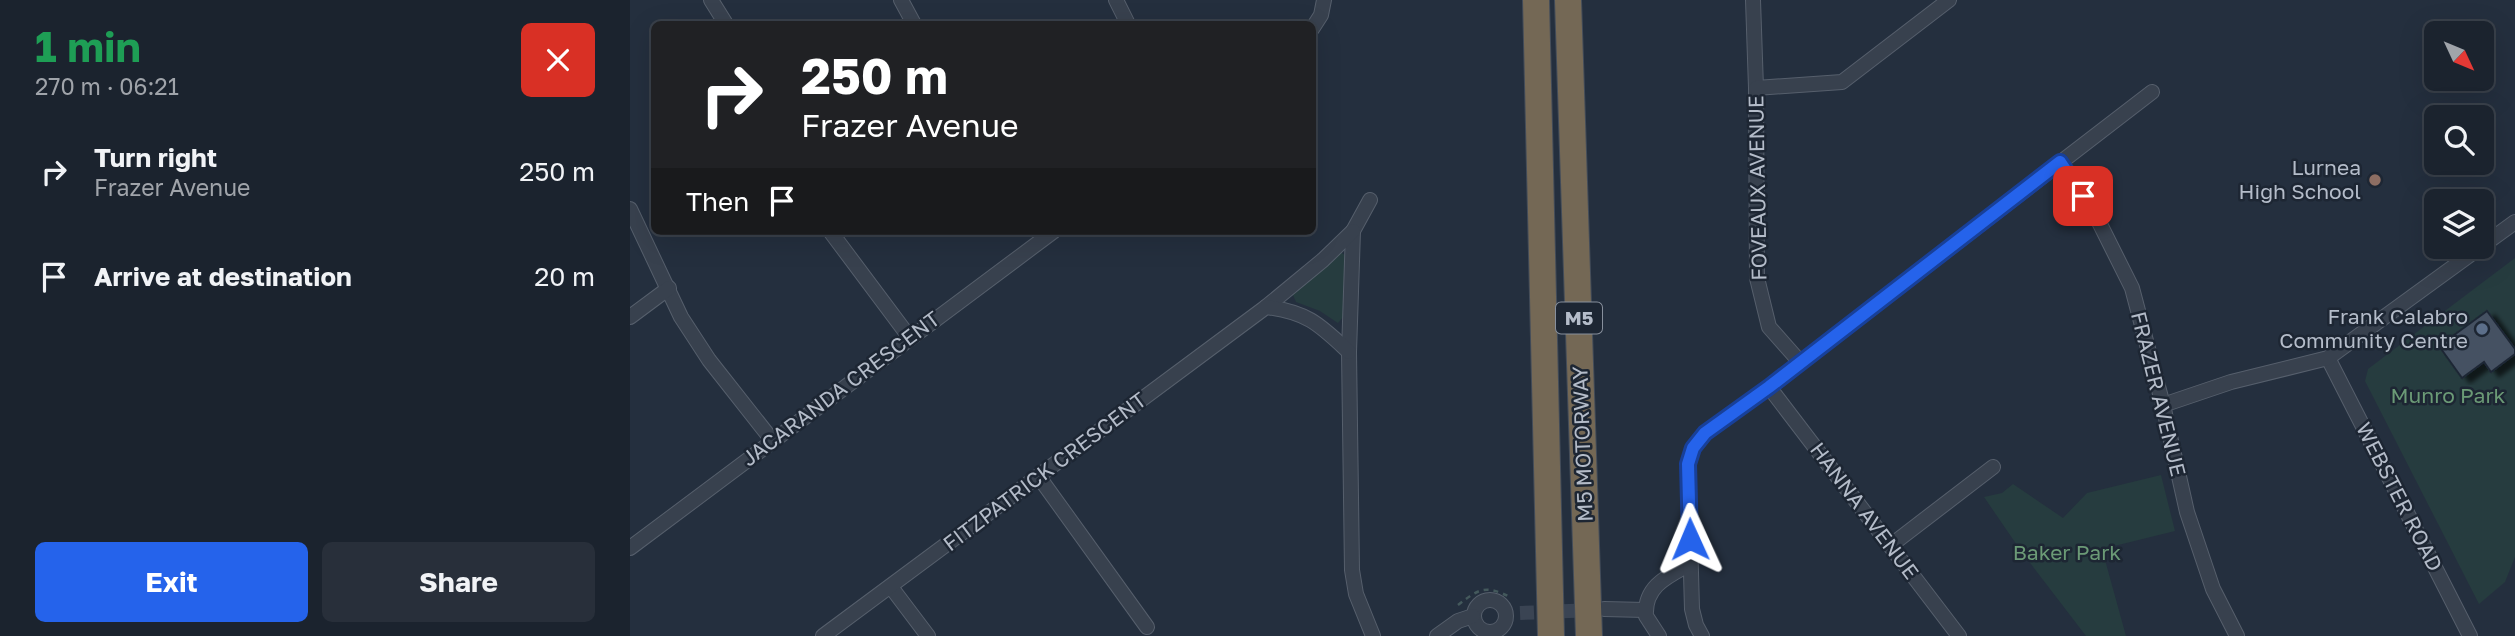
<!DOCTYPE html>
<meta charset="utf-8">
<style>
:root{--surface:#1b232e;--page:#282f3a;--text:#f1f3f6;--muted:#a0a4aa;--line:#39404a;--accent:#2563eb}
body{margin:0;font-family:"Golos Text",sans-serif;background:var(--page);color:var(--text);height:100vh;display:flex;flex-direction:column;font-size:26px;white-space:nowrap}
*{box-sizing:border-box;margin:0}
p{font-size:23px;color:var(--muted)}
.icon{flex:none;width:38px;height:38px;fill:none;stroke:currentColor;stroke-width:2;stroke-linecap:round;stroke-linejoin:round}
.map{position:relative;flex:1;overflow:hidden}
.panel{display:flex;flex-direction:column;background:var(--surface);width:630px}
.panel>*{flex:none}
.top-card{position:absolute;left:21px;top:21px;width:665px;height:214px;border-radius:10px;box-shadow:0 7px 28px #0002,0 0 0 2px var(--line);background:#202124;color:#fff;overflow:hidden}
.needle{width:46px;rotate:134deg}
.fabs{position:absolute;left:1794px;top:21px;display:grid;gap:14px}
.fabs a{display:grid;place-items:center;width:70px;height:70px;border-radius:10px;background:var(--surface);box-shadow:0 7px 28px #0002,0 0 0 2px var(--line);font-size:35px}
.pin{position:absolute;display:grid;place-items:center;width:60px;height:60px;color:#fff;margin:-30px;border-radius:14px;box-shadow:0 4px 10px #0006}
.me{position:absolute;width:77px;margin:-38px;rotate:359deg;stroke-linejoin:round;filter:drop-shadow(0 0 5px #0008)}
.turn{display:flex;align-items:center;gap:24px;height:147px;padding:0 35px;font-size:32px}
.turn .icon{width:91px;height:91px;stroke-width:2.5}
.turn b{display:block;font-size:49px;line-height:60px}
.then{display:flex;align-items:center;height:66px;padding:0 35px;background:#0003;gap:14px;font-size:26px}
.round{display:grid;place-items:center;flex:none;width:74px;height:74px;border-radius:10px;background:var(--page)}
.head{display:flex;align-items:center;justify-content:space-between;height:119px;padding:0 35px}
h1{font-size:42px;font-weight:700;line-height:52px;color:#1e9e55}
.action{display:flex;gap:14px;margin-top:auto;padding:14px 35px}
.action a{flex:1;height:80px;border-radius:10px;background:var(--accent);color:#fff;font-size:28px;font-weight:700;line-height:80px;text-align:center}
.action a+a{background:var(--page);color:var(--text)}
ul{padding:0;list-style:none}
li{display:flex;align-items:center;gap:21px;height:105px;padding:0 35px}
li div{flex:1}
li b{display:block;font-size:26px}
li em{font-style:normal}
main{display:flex;flex:1;min-height:0}
.map>svg:first-child{display:block}
.green{fill:#263c3f}
.building{fill:#455162;stroke:#1f2835;stroke-width:2;filter:url(#shadow)}
.lines{fill:none;stroke-linecap:round;stroke-linejoin:round}
.street-tunnel{stroke:#3a4453;stroke-width:14;stroke-dasharray:14 7;stroke-linecap:butt}
.street-casing{stroke:#565f6c;stroke-width:16}
.highway-casing{stroke:#434c59;stroke-width:28}
.path{stroke:#44595c;stroke-width:2.5;stroke-dasharray:5 5;stroke-linecap:butt}
.street{stroke:#38414e;stroke-width:14}
.highway{stroke:#746855;stroke-width:26}
.route-casing{stroke:#184099;stroke-width:18}
.route{stroke:#2563eb;stroke-width:12}
.education-dot{fill:#8d6e63;stroke:#1d2633;stroke-width:2.5}
.service-dot{fill:#5c6f8a;stroke:#1d2633;stroke-width:2.5}
.labels{text-anchor:middle;stroke-width:5;stroke-linejoin:round;paint-order:stroke}
.shield{fill:#1d2633;stroke:#878f9c;stroke-width:2}
.shield-label{font-size:19px;font-weight:bold;fill:#b4bcc9}
.poi-label{font-size:21px;fill:#b4bcc9;stroke:#1d2633;text-anchor:end}
.street-label{font-size:21px;fill:#b4bcc9;stroke:#1d2633}
.park-label{font-size:21px;fill:#6b9a76;stroke:#1d2633}
</style>
<main>
<section class="panel">
<div class="head"><div><h1>1 min</h1><p>270 m · 06:21</p></div><a class="round" style="background:#d93025;color:#fff"><svg class="icon" aria-label="close" viewBox="0 0 24 24"><path d="M6 6l12 12M18 6L6 18"/></svg></a></div>
<ul>
<li><svg class="icon" aria-label="right" viewBox="0 0 24 24"><path d="M7 20v-9h11M14 6l5 5-5 5"/></svg><div><b>Turn right</b><p>Frazer Avenue</p></div><em>250 m</em></li>
<li><svg class="icon" aria-label="arrive" viewBox="0 0 24 24"><path d="M6 21V4h12l-3 4 3 4H6"/></svg><div><b>Arrive at destination</b></div><em>20 m</em></li>
</ul>
<div class="action"><a>Exit</a><a>Share</a></div>
</section>
<div class="map">
<svg width="1885" height="636" viewBox="0 0 1885 636">
<defs>
<filter id="shadow"><feDropShadow dx="8" dy="4.5" stdDeviation="2" flood-color="#0009"/></filter>
</defs>
<rect width="100%" height="100%" fill="#242f3e"/>
<g class="green">
<path d="M 710,252 L 718,257 L 714,284 L 714,316 L 708,323 L 690,311 L 666,302 L 663,295 L 664,291 Z"/>
<path d="M 1885,258 L 1885,557 L 1875,582 L 1849,604 L 1735,381 L 1738,369 Z"/>
<path d="M 1531,475 L 1545,531 L 1472,549 L 1496,636 L 1456,636 L 1391,551 L 1354,497 L 1372,493 L 1383,484 L 1433,518 L 1457,493 Z"/>
</g>
<path class="building" d="M 1857,311 L 1885,349 L 1885,354 L 1861,372 L 1854,362 L 1832,378 L 1809,346 Z"/>
<g class="lines">
<path class="street-tunnel" d="M 890,613 L 962,610"/>
<g class="street-casing">
<g id="street">
<path d="M 81,0 L 96,24"/>
<path d="M 271,0 L 284,24"/>
<path d="M 486,0 L 498,24"/>
<path d="M 1123,0 L 1126,88 L 1127,278 L 1139,327 L 1170,362"/>
<path d="M 682,29 L 691,15 L 694,0"/>
<path d="M 1126,88 L 1212,82 L 1319,0"/>
<path d="M 1430,162 L 1465,214 L 1502,288 L 1533,405 L 1557,512 L 1583,589 L 1607,636"/>
<path d="M 740,200 L 723,231 L 719,352 L 722,570 L 726,594 L 743,636"/>
<path d="M 0,209 L 51,317 L 79,360 L 142,440"/>
<path d="M 200,231 L 280,338"/>
<path d="M 636,307 L 693,260 L 723,231"/>
<path d="M 0,317 L 39,288"/>
<path d="M 1698,358 L 1840,636"/>
<path d="M 1139,387 L 1329,636"/>
<path d="M 1533,405 L 1601,382 L 1698,358 L 1885,222"/>
<path d="M 409,477 L 517,627"/>
<path d="M 1260,546 L 1363,467"/>
<path d="M 0,548 L 424,231"/>
<path d="M 261,587 L 298,636"/>
<circle cx="860" cy="616" r="16"/>
<path d="M 974,609 L 1015,610"/>
<path d="M 193,636 L 636,307 C 678,312 690,325 719,352"/>
<path d="M 807,636 L 828,621 L 843,616"/>
<path d="M 1029,636 L 1016,616 C 1014,586 1038,576 1060,564"/>
<path d="M 1072,636 L 1066,625 L 1062,609 L 1058,464 C 1061,450 1066,443 1075,433 L 1139,387 L 1522,92"/>
</g>
</g>
<g class="highway-casing">
<g id="highway">
<path d="M 906,0 L 921,636"/>
<path d="M 938,0 L 959,636"/>
</g>
</g>
<path class="path" d="M 828,605 C 851,587 856,585 882,598"/>
<use href="#street" class="street"/>
<use href="#highway" class="highway"/>
</g>
<g class="lines">
<g class="route-casing">
<path id="route" d="M 1060,539 L 1058,464 L 1063,448 L 1075,433 L 1139,387 L 1430,162 L 1453,196"/>
</g>
<use href="#route" class="route"/>
</g>
<circle class="education-dot" cx="1745" cy="180" r="7"/>
<circle class="service-dot" cx="1852" cy="329" r="7"/>
<g class="labels">
<rect class="shield" x="926" y="302.5" width="46" height="31" rx="5"/>
<g class="shield-label">
<text x="949" y="325">M5</text>
</g>
<g class="poi-label">
<text x="1731" y="175">Lurnea<tspan x="1731" dy="24">High School</tspan></text>
<text x="1838" y="324">Frank Calabro<tspan x="1838" dy="24">Community Centre</tspan></text>
</g>
<g class="street-label">
<text transform="translate(1128 188) rotate(-91)" y="7">FOVEAUX AVENUE</text>
<text transform="translate(211 389) rotate(-37)" y="7">JACARANDA CRESCENT</text>
<text transform="translate(1528 394) rotate(76)" y="7">FRAZER AVENUE</text>
<text transform="translate(953 444) rotate(-92)" y="7">M5 MOTORWAY</text>
<text transform="translate(415 472) rotate(-37)" y="7">FITZPATRICK CRESCENT</text>
<text transform="translate(1769 497) rotate(63)" y="7">WEBSTER ROAD</text>
<text transform="translate(1234 511) rotate(53)" y="7">HANNA AVENUE</text>
</g>
<g class="park-label">
<text x="1818" y="403">Munro Park</text>
<text x="1437" y="560">Baker Park</text>
</g>
</g>
</svg>
<div class="fabs">
<a><svg class="needle" viewBox="-14 -14 28 28"><path d="M0-13l5 13h-10z" fill="#e53935"/><path d="M0 13l5-13h-10z" fill="#a0a4aa"/></svg></a>
<a><svg class="icon" aria-label="search" viewBox="0 0 24 24"><circle cx="10" cy="10" r="6"/><path d="M15 15l6 6"/></svg></a>
<a><svg class="icon" aria-label="layers" viewBox="0 0 24 24"><path d="M12 4l9 5-9 5-9-5zM3 14l9 5 9-5"/></svg></a>
</div>
<div class="pin" style="left:1453px;top:196px;background:#d93025"><svg class="icon" aria-label="arrive" viewBox="0 0 24 24"><path d="M6 21V4h12l-3 4 3 4H6"/></svg></div>
<svg class="me" style="left:1060px;top:539px" viewBox="-20 -20 40 40"><path d="M0-17L14 15 0 8-14 15z" fill="#2563eb" stroke="#fff" stroke-width="4"/></svg>
<div class="top-card">
<div class="turn"><svg class="icon" aria-label="right" viewBox="0 0 24 24"><path d="M7 20v-9h11M14 6l5 5-5 5"/></svg><div><b>250 m</b>Frazer Avenue</div></div>
<div class="then">Then<svg class="icon" aria-label="arrive" viewBox="0 0 24 24"><path d="M6 21V4h12l-3 4 3 4H6"/></svg></div>
</div>
</div>
</main>
